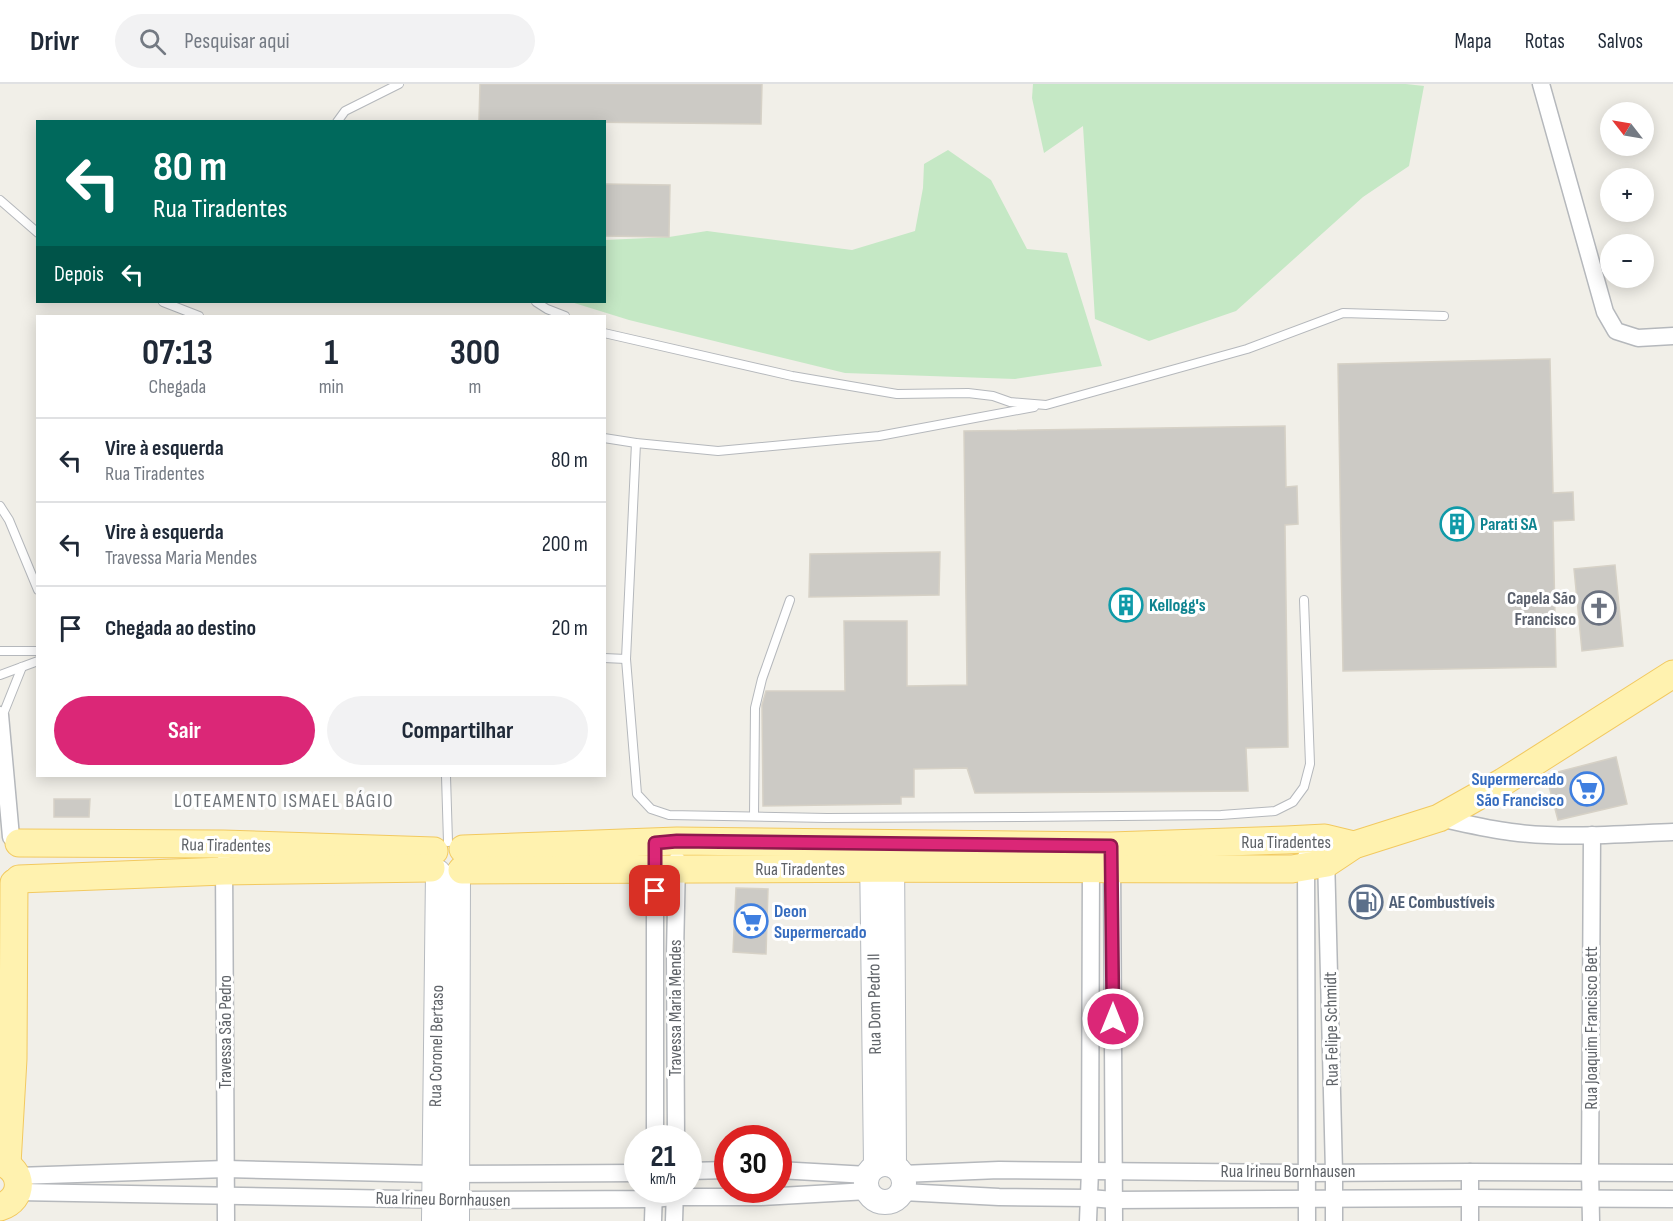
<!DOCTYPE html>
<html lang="pt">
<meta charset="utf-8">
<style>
:root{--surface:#fff;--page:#f2f2f3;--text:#1f2937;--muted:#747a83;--line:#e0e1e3;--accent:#db2777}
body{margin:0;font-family:"Sofia Sans Condensed",sans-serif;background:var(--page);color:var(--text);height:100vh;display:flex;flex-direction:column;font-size:22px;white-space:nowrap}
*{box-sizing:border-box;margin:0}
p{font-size:20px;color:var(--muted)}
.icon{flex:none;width:33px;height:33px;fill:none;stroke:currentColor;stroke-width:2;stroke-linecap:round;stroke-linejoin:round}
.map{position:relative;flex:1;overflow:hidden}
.drawer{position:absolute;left:36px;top:231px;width:570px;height:462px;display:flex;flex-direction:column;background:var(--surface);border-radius:0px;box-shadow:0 3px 15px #0003}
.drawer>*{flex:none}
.guide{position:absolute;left:36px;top:36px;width:570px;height:183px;border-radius:0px;box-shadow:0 3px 15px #0003;background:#00695c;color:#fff;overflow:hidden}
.needle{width:39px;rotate:301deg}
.tools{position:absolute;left:1600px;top:18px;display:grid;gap:12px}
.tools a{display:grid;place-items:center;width:54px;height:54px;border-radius:50%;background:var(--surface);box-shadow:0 3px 15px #0003;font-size:30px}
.speed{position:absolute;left:624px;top:1041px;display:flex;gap:12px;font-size:30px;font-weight:700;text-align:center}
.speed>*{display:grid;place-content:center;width:78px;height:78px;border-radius:50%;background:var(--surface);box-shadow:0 3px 15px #0003;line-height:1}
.speed small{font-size:15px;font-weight:400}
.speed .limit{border:9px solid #d22;background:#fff;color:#111}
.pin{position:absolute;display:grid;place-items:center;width:51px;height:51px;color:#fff;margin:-26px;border-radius:12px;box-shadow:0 3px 9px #0006}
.me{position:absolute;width:66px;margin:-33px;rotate:0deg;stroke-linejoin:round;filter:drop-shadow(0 0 4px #0008)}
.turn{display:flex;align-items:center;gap:21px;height:126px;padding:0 18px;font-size:27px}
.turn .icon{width:78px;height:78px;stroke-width:2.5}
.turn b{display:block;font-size:42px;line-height:51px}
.then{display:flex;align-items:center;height:57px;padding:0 18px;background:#0003;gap:12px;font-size:22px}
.eta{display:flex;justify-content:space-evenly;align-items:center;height:102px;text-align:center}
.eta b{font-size:36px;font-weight:700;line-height:42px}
.cta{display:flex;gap:12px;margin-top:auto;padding:12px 18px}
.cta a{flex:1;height:69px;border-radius:36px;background:var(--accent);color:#fff;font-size:24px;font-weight:700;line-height:69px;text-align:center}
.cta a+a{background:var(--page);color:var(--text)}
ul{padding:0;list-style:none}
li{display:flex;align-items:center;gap:18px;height:84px;padding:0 18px;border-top:2px solid var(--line)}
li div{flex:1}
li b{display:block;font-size:22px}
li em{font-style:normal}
header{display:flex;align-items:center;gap:36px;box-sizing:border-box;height:84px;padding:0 30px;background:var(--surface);border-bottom:2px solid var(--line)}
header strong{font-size:28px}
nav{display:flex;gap:33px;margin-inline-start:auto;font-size:21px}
.search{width:420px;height:54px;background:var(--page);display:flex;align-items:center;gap:15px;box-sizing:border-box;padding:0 21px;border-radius:33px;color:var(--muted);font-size:22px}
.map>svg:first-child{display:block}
.green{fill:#c5e8c5}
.building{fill:#cccac5;stroke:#d6d1c6;stroke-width:1.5}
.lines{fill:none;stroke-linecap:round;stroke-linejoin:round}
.lane-casing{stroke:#b5b8bc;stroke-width:10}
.street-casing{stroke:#b5b8bc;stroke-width:19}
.secondary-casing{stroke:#b6babf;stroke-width:26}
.primary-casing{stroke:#f2c960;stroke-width:29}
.lane{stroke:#fff;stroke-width:8}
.street{stroke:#fff;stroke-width:16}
.secondary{stroke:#fff;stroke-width:24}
.primary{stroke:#fff2af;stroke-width:27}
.route-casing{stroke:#8e194d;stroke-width:15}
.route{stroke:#db2777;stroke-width:10}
.labels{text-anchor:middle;stroke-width:6;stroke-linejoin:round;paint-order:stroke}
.culture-label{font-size:18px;font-weight:bold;fill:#0d838f;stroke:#fff;text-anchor:start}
.worship-label{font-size:18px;font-weight:bold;fill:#5b616d;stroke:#fff;text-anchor:end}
.shop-label{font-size:18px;font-weight:bold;fill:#366cbe;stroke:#fff;text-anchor:end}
.street-label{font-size:18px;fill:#5f6368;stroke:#fff}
.service-label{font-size:18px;font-weight:bold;fill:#4e5e75;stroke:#fff;text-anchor:start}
.neighbourhood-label{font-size:20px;letter-spacing:1.5px;fill:#70757a;stroke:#fff}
</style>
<header>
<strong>Drivr</strong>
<div class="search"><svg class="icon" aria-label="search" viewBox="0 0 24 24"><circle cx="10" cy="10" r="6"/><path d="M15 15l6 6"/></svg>Pesquisar aqui</div>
<nav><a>Mapa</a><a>Rotas</a><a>Salvos</a></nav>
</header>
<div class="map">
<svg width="1673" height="1137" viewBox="0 0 1673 1137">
<rect width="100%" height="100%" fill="#f1efe8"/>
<g class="green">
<path d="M 1033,0 L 1406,0 L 1424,2 L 1409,82 L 1363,113 L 1236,227 L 1149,257 L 1095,235 L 1083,42 L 1044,69 L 1032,14 Z"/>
<path d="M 948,66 L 991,96 L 1027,165 L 1067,169 L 1102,282 L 1015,295 L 845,289 L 629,236 L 571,218 L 604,218 L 605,156 L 669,153 L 707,147 L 852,166 L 915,147 L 923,104 L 924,80 Z"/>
</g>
<g class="building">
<path d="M 480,0 L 762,0 L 761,40 L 479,37 Z"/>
<path d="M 604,100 L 670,101 L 669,153 L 604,152 Z"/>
<path d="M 1550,275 L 1553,409 L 1573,408 L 1574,436 L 1553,437 L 1556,583 L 1343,587 L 1338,280 Z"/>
<path d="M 1285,342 L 1286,403 L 1297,402 L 1298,440 L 1285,441 L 1288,663 L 1246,664 L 1248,707 L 975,709 L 967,684 L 914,685 L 914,713 L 901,713 L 901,720 L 763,722 L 762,621 L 766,607 L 845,607 L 844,537 L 907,537 L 907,602 L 967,601 L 964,347 Z"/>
<path d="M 940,468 L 939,511 L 809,513 L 810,470 Z"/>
<path d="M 1615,481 L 1623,562 L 1582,567 L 1574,485 Z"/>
<path d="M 1616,673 L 1627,720 L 1558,736 L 1546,691 Z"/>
<path d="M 54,715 L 90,715 L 89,733 L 54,733 Z"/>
<path d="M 736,804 L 768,805 L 766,870 L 733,868 Z"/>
</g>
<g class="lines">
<g class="lane-casing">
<g id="lane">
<path d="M 337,38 L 345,27 L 399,0"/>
<path d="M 0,116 L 38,149"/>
<path d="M 163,218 L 199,232"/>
<path d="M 536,218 L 547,225 L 565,232"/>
<path d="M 604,249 L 792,292 L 897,310 L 968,309 L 993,312 L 1010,318 L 1046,321 L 1247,265 L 1343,229 L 1444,232"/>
<path d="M 604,354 L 636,359 L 718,367 L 879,352 L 1034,323"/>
<path d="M 636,359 L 626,575 L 637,710 L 651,725 L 669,731 L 827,734 L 1022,733 L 1221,731 L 1275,727 L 1293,718 L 1304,703 L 1310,680 L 1304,516"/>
<path d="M 0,422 L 9,436 L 38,506"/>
<path d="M 0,567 L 38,567"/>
<path d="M 604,574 L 626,575"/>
<path d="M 0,591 L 38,577"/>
<path d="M 2,633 L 22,583"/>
<path d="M 446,692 L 448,758"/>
<path d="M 754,732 L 755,624 L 762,595 L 790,516"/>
</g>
</g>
<g class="street-casing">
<g id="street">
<path d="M 1541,0 L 1605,228 L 1616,247 L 1638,254 L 1673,252"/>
<path d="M 0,631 L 11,753"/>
<path d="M 1439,734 C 1463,739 1487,745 1511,748 C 1562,755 1622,750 1673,748"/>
<path d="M 1326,772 L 1334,1088 L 1334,1137"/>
<path d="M 1306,773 L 1307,1137"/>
<path d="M 1112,775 L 1114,1137"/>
<path d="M 655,777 L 655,1054"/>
<path d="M 224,779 L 226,1137"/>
<path d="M 676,1054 L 675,870 L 677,776"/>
<path d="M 778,1086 L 868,1091"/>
<path d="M 688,1087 L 728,1086"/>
<path d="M 902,1090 L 999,1086 L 1307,1089 L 1470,1088 L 1673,1089"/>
<path d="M 17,1092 L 226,1085 L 434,1090 L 638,1089"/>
<path d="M 18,1108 L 458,1116 L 653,1115 L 674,1113 L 761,1113 L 868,1107"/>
<path d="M 903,1108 L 999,1113 L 1089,1114 L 1114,1116 L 1470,1114 L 1673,1115"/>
<path d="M 653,1137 L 654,1106"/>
<path d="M 674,1137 L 675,1106"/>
<path d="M 1088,1137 L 1090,1086 L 1091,775"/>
<path d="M 1470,1137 L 1470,1088"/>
<path d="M 1591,1137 L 1590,1087 L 1592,751"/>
</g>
</g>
<g class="secondary-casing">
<g id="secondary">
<path d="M 892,766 L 894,1082"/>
<path d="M 872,767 L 876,1082"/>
<circle cx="885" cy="1099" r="19"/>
<path d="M 434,1137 L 438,788"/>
<path d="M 457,1137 L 458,789"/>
</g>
</g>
<g class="primary-casing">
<g id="primary">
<path d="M 19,759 L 223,760 L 434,767"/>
<path d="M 463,765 L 677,757 L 1111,762 L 1286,756 L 1325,754 L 1354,761"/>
<path d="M 462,786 C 739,785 1015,783 1292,785 L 1327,779 L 1354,761 L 1439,734 L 1503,698 L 1673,590"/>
<path d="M 19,795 L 224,787 L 431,784"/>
<path d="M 0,1078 C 24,1086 25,1115 0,1123"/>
<path d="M 7,1080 L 13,975 L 14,799"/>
</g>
</g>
<use href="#lane" class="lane"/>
<use href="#street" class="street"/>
<use href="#secondary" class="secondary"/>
<use href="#primary" class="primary"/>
</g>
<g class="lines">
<g class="route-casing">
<path id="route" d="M 655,807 L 655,759 L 677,757 L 1111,762 L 1113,935"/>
</g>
<use href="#route" class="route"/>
</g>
<defs>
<g id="building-ring" transform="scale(1.725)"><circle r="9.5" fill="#fff" stroke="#0f9aa8" stroke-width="1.5"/><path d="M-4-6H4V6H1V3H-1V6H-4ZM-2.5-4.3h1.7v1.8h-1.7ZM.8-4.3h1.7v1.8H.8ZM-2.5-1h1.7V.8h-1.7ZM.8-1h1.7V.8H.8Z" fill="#0f9aa8"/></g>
<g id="church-ring" transform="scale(1.725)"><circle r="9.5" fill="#fff" stroke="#6b7280" stroke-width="1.5"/><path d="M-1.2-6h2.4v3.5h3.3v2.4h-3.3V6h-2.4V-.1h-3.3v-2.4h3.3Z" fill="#6b7280"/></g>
<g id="supermarket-ring" transform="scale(1.725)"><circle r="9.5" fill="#fff" stroke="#3f7fe0" stroke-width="1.5"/><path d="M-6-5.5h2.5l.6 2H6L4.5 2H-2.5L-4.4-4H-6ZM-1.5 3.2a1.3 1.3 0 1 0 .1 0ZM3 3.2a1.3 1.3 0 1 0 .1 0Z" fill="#3f7fe0"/></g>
<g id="fuel-ring" transform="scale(1.725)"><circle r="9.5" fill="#fff" stroke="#5c6f8a" stroke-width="1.5"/><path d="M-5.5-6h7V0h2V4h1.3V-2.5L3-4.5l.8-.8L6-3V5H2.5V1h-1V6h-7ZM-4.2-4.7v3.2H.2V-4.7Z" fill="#5c6f8a"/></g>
</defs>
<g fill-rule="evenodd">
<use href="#building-ring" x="1457" y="440"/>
<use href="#building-ring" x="1126" y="521"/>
<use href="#church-ring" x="1599" y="524"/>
<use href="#supermarket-ring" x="1587" y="705"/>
<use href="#fuel-ring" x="1366" y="818"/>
<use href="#supermarket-ring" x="751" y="837"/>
</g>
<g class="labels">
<g class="culture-label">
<text x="1480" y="446">Parati SA</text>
<text x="1149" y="527">Kellogg's</text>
</g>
<g class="worship-label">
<text x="1576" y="520">Capela São<tspan x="1576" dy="21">Francisco</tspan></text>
</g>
<g class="shop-label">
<text x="1564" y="701">Supermercado<tspan x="1564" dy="21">São Francisco</tspan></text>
<text x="774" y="833" text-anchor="start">Deon<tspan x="774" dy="21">Supermercado</tspan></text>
</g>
<g class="street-label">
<text x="1286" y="764">Rua Tiradentes</text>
<text transform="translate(226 761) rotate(1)" y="6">Rua Tiradentes</text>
<text x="800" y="791">Rua Tiradentes</text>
<text transform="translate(874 920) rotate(-91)" y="6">Rua Dom Pedro II</text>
<text transform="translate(675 924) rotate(-90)" y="6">Travessa Maria Mendes</text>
<text transform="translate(1591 944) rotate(-90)" y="6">Rua Joaquim Francisco Bett</text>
<text transform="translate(1331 945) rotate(-91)" y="6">Rua Felipe Schmidt</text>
<text transform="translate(225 948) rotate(-90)" y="6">Travessa São Pedro</text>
<text transform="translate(436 962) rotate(-89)" y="6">Rua Coronel Bertaso</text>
<text x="1288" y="1093">Rua Irineu Bornhausen</text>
<text transform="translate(443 1115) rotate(1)" y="6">Rua Irineu Bornhausen</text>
</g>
<g class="service-label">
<text x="1389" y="824">AE Combustíveis</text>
</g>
<g class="neighbourhood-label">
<text x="284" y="723">LOTEAMENTO ISMAEL BÁGIO</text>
</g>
</g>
</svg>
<div class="tools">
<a><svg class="needle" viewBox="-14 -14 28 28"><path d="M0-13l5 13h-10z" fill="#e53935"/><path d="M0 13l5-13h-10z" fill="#747a83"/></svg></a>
<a>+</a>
<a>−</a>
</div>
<div class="speed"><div>21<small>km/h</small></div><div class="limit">30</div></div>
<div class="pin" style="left:655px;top:807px;background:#d93025"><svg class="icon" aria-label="arrive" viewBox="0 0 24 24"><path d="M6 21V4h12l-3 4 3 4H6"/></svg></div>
<svg class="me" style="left:1113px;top:935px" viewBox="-20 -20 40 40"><circle r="17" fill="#db2777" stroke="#fff" stroke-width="3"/><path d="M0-11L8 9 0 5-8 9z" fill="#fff"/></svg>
<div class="guide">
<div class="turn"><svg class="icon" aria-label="left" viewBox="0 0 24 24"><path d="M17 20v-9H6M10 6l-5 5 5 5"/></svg><div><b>80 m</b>Rua Tiradentes</div></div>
<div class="then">Depois<svg class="icon" aria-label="left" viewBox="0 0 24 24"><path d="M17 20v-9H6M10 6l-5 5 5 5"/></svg></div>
</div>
<section class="drawer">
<div class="eta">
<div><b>07:13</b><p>Chegada</p></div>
<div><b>1</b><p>min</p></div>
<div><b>300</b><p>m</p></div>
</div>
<ul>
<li><svg class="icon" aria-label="left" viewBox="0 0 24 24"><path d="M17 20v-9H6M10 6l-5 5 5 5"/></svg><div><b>Vire à esquerda</b><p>Rua Tiradentes</p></div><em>80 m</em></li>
<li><svg class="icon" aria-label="left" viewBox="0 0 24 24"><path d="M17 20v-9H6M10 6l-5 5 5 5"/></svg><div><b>Vire à esquerda</b><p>Travessa Maria Mendes</p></div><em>200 m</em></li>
<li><svg class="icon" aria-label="arrive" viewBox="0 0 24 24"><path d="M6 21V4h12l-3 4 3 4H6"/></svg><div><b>Chegada ao destino</b></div><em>20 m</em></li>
</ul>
<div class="cta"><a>Sair</a><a>Compartilhar</a></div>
</section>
</div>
